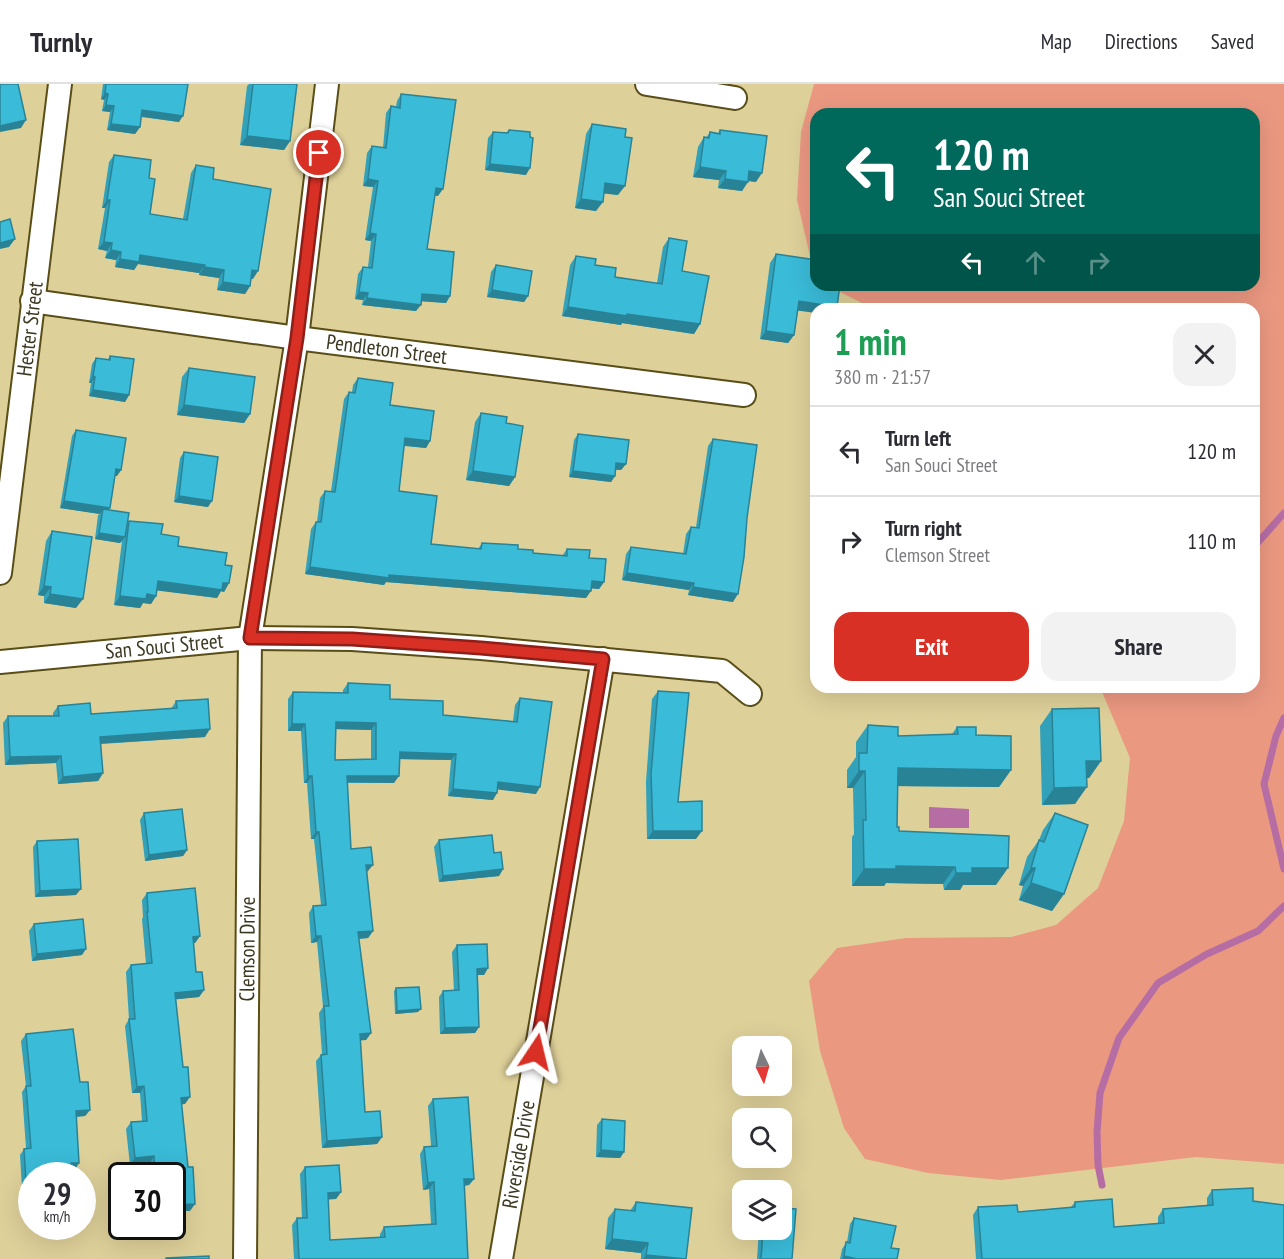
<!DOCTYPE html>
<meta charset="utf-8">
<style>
:root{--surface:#fff;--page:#f2f2f3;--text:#2b2b33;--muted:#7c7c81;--line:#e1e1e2;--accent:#d93025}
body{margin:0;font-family:"PT Sans Narrow",sans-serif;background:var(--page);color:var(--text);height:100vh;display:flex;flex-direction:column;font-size:22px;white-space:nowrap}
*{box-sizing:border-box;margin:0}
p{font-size:20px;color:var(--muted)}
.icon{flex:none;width:33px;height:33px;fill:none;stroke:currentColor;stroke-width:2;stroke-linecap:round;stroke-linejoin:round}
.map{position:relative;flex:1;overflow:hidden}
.drawer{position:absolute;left:810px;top:219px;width:450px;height:390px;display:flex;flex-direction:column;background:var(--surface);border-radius:18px;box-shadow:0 6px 24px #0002}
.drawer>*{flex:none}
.hud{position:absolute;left:810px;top:24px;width:450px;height:183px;border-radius:18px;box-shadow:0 6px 24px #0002;background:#00695c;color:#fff;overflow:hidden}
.needle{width:39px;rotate:175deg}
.tools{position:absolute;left:732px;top:952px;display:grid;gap:12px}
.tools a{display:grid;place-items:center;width:60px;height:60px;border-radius:12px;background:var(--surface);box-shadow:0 6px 24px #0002;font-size:30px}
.speed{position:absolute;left:18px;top:1078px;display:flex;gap:12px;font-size:30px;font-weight:700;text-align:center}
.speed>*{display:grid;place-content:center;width:78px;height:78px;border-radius:50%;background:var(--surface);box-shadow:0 6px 24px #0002;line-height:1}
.speed small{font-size:15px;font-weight:400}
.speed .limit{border:3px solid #111;border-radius:9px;background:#fff;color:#111}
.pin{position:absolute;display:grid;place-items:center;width:51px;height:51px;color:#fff;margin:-26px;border:3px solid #fff;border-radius:50%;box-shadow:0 2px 6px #0007}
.me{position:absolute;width:66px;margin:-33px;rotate:10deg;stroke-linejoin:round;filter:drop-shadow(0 0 4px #0008)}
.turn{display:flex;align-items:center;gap:21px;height:126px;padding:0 24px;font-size:27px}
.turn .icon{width:78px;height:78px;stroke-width:2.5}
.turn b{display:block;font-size:42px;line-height:51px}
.lanes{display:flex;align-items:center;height:57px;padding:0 24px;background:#0003;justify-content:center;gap:30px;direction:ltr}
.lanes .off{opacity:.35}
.round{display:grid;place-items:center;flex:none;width:63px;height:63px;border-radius:18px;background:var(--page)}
.head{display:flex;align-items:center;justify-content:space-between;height:102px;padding:0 24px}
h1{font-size:36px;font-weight:700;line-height:45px;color:#1e9e55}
.button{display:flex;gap:12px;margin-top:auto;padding:12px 24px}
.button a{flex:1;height:69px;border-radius:18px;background:var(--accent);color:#fff;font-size:24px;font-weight:700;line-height:69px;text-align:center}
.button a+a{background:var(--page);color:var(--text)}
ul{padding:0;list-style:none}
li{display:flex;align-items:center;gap:18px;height:90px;padding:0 24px;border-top:2px solid var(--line)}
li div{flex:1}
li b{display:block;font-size:22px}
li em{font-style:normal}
header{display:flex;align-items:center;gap:36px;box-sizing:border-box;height:84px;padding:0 30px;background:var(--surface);border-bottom:2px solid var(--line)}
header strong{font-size:28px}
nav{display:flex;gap:33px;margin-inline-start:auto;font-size:21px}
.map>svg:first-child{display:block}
.green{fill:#eb9881}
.water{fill:#b56da4}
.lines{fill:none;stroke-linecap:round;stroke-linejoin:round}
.stream{stroke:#b56da4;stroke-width:7}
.minor-casing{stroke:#5a4e18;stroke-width:26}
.minor{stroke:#fff;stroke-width:22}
.wall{fill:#32a1ba;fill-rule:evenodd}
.shaded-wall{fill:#298397}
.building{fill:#3abbd8;stroke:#298397;stroke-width:1.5;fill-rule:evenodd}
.route-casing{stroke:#8d1f18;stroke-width:15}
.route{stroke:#d93025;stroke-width:10}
.labels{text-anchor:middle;stroke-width:4.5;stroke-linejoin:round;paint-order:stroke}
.street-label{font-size:21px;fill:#3d3821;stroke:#f7f1d5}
</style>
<header>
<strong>Turnly</strong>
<nav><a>Map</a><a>Directions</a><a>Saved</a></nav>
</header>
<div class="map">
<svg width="1284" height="1175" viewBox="0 0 1284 1175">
<rect width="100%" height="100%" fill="#ded099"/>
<path class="green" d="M 814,0 L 1284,0 L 1284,1080 L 1196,1073 L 1001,1096 L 928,1089 L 865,1075 L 844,1044 L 820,967 L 809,897 L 837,864 L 906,854 L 1011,853 L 1056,841 L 1098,804 L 1124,737 L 1130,674 L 1100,603 L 1254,603 L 1254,225 L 874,225 L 838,207 L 833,201 L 1254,201 L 1254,30 L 816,30 L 816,179 L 810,172 L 797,116 L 801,48 Z"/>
<path class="water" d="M 929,723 L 969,725 L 969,744 L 929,744 Z"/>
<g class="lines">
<g class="stream">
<path d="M 1254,463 L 1284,429"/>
<path d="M 1284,634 L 1276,652 L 1264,700 L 1284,785"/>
<path d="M 1102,1101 L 1098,1081 L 1097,1048 L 1100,1009 L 1119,954 L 1158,899 L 1207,870 L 1258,847 L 1284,822"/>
</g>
<g class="minor-casing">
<g id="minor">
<path d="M 647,0 L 735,14"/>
<path id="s1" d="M 32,217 L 297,254 L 744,311"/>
<path id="s2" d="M 0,489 L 60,0"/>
<path id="s3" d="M 0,578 L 250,554 L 352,555 L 481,564 L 722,587 L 750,610"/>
<path id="s4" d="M 245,1175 L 250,554 L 297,254 L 327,0"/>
<path id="s5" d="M 501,1175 L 603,575"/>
</g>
</g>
<use href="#minor" class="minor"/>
</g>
<g class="wall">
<path d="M 103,0 L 188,0 L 179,38 L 141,33 L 140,43 L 135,50 L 107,46 L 110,28 L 102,27 L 104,16 L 101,15 Z"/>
<path d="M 249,0 L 297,0 L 290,57 L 284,66 L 240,61 L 247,2 Z"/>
<path d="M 401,10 L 438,112 L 435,111 L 427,165 L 450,212 L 446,219 L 421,217 L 416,227 L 362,221 L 363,216 L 355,215 L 358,190 L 363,183 L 368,183 L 371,157 L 365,156 L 373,103 L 363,102 L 367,69 L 372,62 L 383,64 L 386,29 L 391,22 L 396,23 L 397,17 Z"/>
<path d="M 592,40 L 618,111 L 604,109 L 596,127 L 575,124 L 586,50 Z"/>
<path d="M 509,46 L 526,91 L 485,86 L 488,54 L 493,48 L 506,49 Z"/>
<path d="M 720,46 L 756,98 L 748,97 L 742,107 L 718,104 L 719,96 L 693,93 L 698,63 L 704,53 L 706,54 L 710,48 L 718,49 Z"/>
<path d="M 114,71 L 149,94 L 150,130 L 183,135 L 191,89 L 196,81 L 213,95 L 253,195 L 251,194 L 250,202 L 245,210 L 217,206 L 219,194 L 199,191 L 199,189 L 138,180 L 134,186 L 115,183 L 116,176 L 105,174 L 107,167 L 98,165 L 105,124 L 102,124 L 109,78 Z"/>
<path d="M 669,154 L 700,240 L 694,250 L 622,239 L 621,241 L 562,232 L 570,181 L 576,172 L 595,181 L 615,193 L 657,199 L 663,163 Z"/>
<path d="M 776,170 L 837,223 L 836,225 L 798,226 L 794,251 L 788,259 L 760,255 L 770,179 Z"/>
<path d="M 496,181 L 528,212 L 524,218 L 487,213 L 491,188 Z"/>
<path d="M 110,272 L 129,311 L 125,318 L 89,312 L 91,299 L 89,299 L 92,280 L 96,274 L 108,275 Z"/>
<path d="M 189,284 L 250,330 L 244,339 L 177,331 L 182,293 Z"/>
<path d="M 358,294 L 430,357 L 426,364 L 404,362 L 399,407 L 431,460 L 478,465 L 482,459 L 518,465 L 533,469 L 562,472 L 567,465 L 589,474 L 604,498 L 599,505 L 591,504 L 586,514 L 386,498 L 384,501 L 305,490 L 311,445 L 316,438 L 317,438 L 320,414 L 325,407 L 331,407 L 344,315 L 349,308 L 352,308 L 353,301 Z"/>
<path d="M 481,329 L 506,339 L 515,393 L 509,402 L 466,396 L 475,338 Z"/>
<path d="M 76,346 L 121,386 L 117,392 L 115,392 L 108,426 L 127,439 L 129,437 L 161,450 L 178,462 L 225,481 L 229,499 L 224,508 L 221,507 L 217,514 L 157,506 L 156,512 L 151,520 L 143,519 L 140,524 L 114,521 L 122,457 L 120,459 L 95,455 L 98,431 L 100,430 L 60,424 L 72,352 Z"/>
<path d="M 578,350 L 626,380 L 621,386 L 616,386 L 615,392 L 611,398 L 569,393 L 574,356 Z"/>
<path d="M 713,355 L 733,518 L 688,511 L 689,506 L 622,496 L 626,470 L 631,463 L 683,470 L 686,450 L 691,443 L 696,443 L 708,362 Z"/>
<path d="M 184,368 L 208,423 L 174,418 L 180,374 Z"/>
<path d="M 816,369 L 816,430 L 814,430 L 811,376 Z"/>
<path d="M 52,447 L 76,524 L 44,519 L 44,512 L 38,511 L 46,457 Z"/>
<path d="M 348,599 L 390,615 L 443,631 L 513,637 L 515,621 L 520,614 L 536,710 L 498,705 L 493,716 L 448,712 L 451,676 L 400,675 L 394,699 L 347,699 L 351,765 L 368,787 L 367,788 L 373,847 L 368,854 L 359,855 L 371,949 L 366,956 L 360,956 L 365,1028 L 382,1053 L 377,1060 L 322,1064 L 316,977 L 321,971 L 322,970 L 319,929 L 323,923 L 317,858 L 311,859 L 309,829 L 313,822 L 321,821 L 314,755 L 311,755 L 307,699 L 304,699 L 301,647 L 288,647 L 288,615 L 293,608 L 343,609 L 343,606 ZM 336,645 L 371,646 L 371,675 L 335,676 Z"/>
<path d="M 658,607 L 678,718 L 696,755 L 647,755 L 646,698 L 652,615 Z"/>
<path d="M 176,617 L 205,653 L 101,660 L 103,689 L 98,697 L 58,700 L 56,679 L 5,681 L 3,639 L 8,632 L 53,632 L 53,629 L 58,622 L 91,630 L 171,625 Z"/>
<path d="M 1052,625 L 1101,677 L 1089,694 L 1087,694 L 1075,720 L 1042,721 L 1040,642 Z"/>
<path d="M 868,641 L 898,652 L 952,650 L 957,643 L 976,651 L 1011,686 L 999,703 L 898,702 L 897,743 L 899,747 L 996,801 L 963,801 L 960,806 L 944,806 L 943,800 L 886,799 L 884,802 L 852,802 L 852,753 L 854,750 L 853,704 L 847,704 L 847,686 L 856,673 L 856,658 Z"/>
<path d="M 144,729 L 187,766 L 183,772 L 145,777 L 140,736 Z"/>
<path d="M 1055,729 L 1064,810 L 1052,827 L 1019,816 L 1023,802 L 1019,801 L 1027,773 L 1039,756 L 1043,746 Z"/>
<path d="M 439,756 L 494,769 L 503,785 L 499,792 L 439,798 L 434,763 Z"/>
<path d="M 37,757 L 76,811 L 35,813 L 33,763 Z"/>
<path d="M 147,809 L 200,852 L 195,859 L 193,859 L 196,888 L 204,906 L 199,913 L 176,915 L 185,1020 L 181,1020 L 190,1127 L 172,1092 L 150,1092 L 150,1079 L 130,1081 L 126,1045 L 131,1038 L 142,1037 L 140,1009 L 132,1009 L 125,942 L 129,935 L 126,888 L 131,881 L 146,880 L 142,835 L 143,833 L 142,816 Z"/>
<path d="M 34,840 L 82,871 L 32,877 L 29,847 Z"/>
<path d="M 457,861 L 488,884 L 484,891 L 478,891 L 479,943 L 475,949 L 440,950 L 439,913 L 443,907 L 454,907 L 452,868 Z"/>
<path d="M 396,904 L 418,928 L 395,930 L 394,907 Z"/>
<path d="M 26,950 L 80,998 L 90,1026 L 85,1032 L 76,1033 L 79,1079 L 75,1085 L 71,1085 L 32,1137 L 24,1138 L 20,1071 L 24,1065 L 26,1064 L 22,1008 L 26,1002 L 21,957 Z"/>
<path d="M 433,1015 L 474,1095 L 469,1101 L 464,1102 L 468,1175 L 294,1175 L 292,1141 L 297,1134 L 302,1134 L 300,1090 L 305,1083 L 341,1108 L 336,1115 L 328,1115 L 330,1156 L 380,1153 L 380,1150 L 384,1143 L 431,1140 L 429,1105 L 423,1106 L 420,1070 L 424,1063 L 431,1062 L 428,1022 Z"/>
<path d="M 602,1035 L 624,1068 L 620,1074 L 596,1073 L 597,1041 Z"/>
<path d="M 1212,1106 L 1253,1117 L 1284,1175 L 976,1175 L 973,1131 L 978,1123 L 1018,1128 L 1071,1123 L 1075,1118 L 1114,1143 L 1158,1139 L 1158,1133 L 1163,1125 L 1207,1121 L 1207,1114 Z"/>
<path d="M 636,1118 L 686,1175 L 641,1175 L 641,1169 L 605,1165 L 608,1134 L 615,1125 L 630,1127 Z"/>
<path d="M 854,1134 L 891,1164 L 897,1175 L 840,1175 L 842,1165 L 847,1158 L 850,1140 Z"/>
<path d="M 759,1146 L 782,1146 L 792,1175 L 757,1175 Z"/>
</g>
<g class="shaded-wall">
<path d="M 105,9 L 108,10 L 104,16 L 101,15 Z"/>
<path d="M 106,21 L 114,22 L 110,28 L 102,27 Z"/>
<path d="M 142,26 L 183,32 L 179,38 L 138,32 Z"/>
<path d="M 26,36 L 21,44 L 0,48 L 0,42 Z"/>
<path d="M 111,40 L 140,43 L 135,50 L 107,46 Z"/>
<path d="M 247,52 L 290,57 L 284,66 L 240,61 Z"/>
<path d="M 490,80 L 530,84 L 526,91 L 485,86 Z"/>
<path d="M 700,83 L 726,87 L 719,96 L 693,93 Z"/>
<path d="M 749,87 L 762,89 L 756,98 L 743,96 Z"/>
<path d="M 368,95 L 378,97 L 373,103 L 363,102 Z"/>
<path d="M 725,95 L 748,98 L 742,107 L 718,104 Z"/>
<path d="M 605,99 L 625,102 L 618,111 L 599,109 Z"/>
<path d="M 436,104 L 443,105 L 438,112 L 431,111 Z"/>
<path d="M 581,115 L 603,118 L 596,127 L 575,124 Z"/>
<path d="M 107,116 L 110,116 L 105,124 L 102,124 Z"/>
<path d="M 370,149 L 376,150 L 371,157 L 365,156 Z"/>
<path d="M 15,155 L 9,163 L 0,165 L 0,159 Z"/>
<path d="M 104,158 L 112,159 L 107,167 L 98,165 Z"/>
<path d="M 111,166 L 121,168 L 116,176 L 105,174 Z"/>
<path d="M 140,171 L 205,181 L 199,189 L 138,180 L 134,186 L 115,183 L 120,175 Z"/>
<path d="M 204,183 L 224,186 L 219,194 L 199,191 Z"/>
<path d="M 252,186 L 258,187 L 253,195 L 247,194 Z"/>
<path d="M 223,198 L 250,202 L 245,210 L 217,206 Z"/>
<path d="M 492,206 L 528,212 L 524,218 L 487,213 Z"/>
<path d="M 359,208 L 368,209 L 363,216 L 355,215 Z"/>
<path d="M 422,210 L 450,212 L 446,219 L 418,217 Z"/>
<path d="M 367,214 L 421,221 L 416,227 L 362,221 Z"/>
<path d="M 799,217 L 837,223 L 836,225 L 816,225 L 816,229 L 793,226 Z"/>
<path d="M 568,223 L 627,230 L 700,240 L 694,250 L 622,239 L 621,241 L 562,232 Z"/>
<path d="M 766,247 L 794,251 L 788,259 L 760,255 Z"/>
<path d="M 93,292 L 95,293 L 91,299 L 89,299 Z"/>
<path d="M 93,306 L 129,311 L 125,318 L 89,312 Z"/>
<path d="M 184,321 L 250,330 L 244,339 L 177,331 Z"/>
<path d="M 405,354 L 430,357 L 426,364 L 400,361 Z"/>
<path d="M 616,379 L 626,380 L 621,386 L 612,385 Z"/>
<path d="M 116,385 L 121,386 L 117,392 L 112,391 Z"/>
<path d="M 473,387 L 515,393 L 509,402 L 466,396 Z"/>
<path d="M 573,387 L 615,392 L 611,398 L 569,393 Z"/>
<path d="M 179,412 L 212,417 L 208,423 L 174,418 Z"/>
<path d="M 64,417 L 110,424 L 105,430 L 103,425 L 100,430 L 60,424 Z"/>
<path d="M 99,449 L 125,453 L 120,459 L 95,455 Z"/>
<path d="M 310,483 L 389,491 L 591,507 L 586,514 L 386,498 L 384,501 L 305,490 Z"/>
<path d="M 627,489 L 694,499 L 689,506 L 622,496 Z"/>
<path d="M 158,497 L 223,499 L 229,499 L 224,508 L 221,507 L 217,514 L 153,506 Z"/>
<path d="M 592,497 L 604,498 L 599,505 L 587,504 Z"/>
<path d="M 44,502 L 51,503 L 44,512 L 38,511 Z"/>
<path d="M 693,503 L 738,510 L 733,518 L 688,511 Z"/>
<path d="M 50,510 L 83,515 L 76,524 L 44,519 Z"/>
<path d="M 147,510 L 156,512 L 151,520 L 143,519 L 140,524 L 114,521 L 120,512 Z"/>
<path d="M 966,603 L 1040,603 L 1037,607 Z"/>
<path d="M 336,638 L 376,639 L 371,646 L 331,645 Z"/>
<path d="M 292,640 L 305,640 L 301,647 L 288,647 Z"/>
<path d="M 210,645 L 205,653 L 95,660 L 100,653 Z"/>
<path d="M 400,668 L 456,670 L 451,676 L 395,675 Z"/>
<path d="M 61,672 L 56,679 L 5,681 L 10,673 Z"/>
<path d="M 1086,677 L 1101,677 L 1089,694 L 1074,694 Z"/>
<path d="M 898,684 L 1011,686 L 999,703 L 886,702 Z"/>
<path d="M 859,687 L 865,687 L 853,704 L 847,704 Z"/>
<path d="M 103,689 L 98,697 L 58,700 L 63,693 Z"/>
<path d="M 308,692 L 312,692 L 307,699 L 304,699 Z"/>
<path d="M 347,692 L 399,692 L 394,699 L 342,698 Z"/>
<path d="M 498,698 L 540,703 L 536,710 L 494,705 Z"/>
<path d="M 1087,703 L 1075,720 L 1042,721 L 1054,704 Z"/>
<path d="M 453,705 L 497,709 L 493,716 L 448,712 Z"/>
<path d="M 653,747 L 702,747 L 696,755 L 647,755 Z"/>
<path d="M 316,748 L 319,748 L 314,755 L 311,755 Z"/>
<path d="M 187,766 L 183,772 L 145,777 L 149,771 Z"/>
<path d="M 366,781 L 373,781 L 368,787 L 362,788 Z"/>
<path d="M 896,782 L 955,783 L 943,800 L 886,799 L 884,802 L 852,802 L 864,785 Z"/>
<path d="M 972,784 L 1008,784 L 996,801 L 963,801 L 960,806 L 944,806 L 956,789 Z"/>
<path d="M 1031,784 L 1035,784 L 1023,802 L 1019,801 Z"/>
<path d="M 503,785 L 499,792 L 439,798 L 443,792 Z"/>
<path d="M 1031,799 L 1064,810 L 1052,827 L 1019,816 Z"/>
<path d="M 81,805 L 76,811 L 35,813 L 40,807 Z"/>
<path d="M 373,847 L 368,854 L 354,855 L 358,848 Z"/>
<path d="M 200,852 L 195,859 L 188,859 L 193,853 Z"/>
<path d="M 316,852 L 321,852 L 317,858 L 311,859 Z"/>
<path d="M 86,865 L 82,871 L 32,877 L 37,870 Z"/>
<path d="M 488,884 L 484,891 L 473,891 L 477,885 Z"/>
<path d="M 204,906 L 199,913 L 170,916 L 175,909 Z"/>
<path d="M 421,925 L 418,928 L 395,930 L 397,927 Z"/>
<path d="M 479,943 L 475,949 L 440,950 L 445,944 Z"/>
<path d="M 371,949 L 366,956 L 355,957 L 360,950 Z"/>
<path d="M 144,1002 L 140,1009 L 132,1009 L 137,1003 Z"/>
<path d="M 190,1013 L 185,1020 L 176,1021 L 181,1014 Z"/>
<path d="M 90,1026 L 85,1032 L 72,1033 L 76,1027 Z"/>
<path d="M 382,1053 L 377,1060 L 322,1064 L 327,1057 Z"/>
<path d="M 601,1066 L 624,1068 L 620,1074 L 596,1073 Z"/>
<path d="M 154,1072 L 150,1079 L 130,1081 L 135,1074 Z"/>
<path d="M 71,1079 L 79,1079 L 75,1085 L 67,1085 Z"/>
<path d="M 464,1095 L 474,1095 L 469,1101 L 459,1102 Z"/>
<path d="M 434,1098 L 429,1105 L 423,1106 L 428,1099 Z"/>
<path d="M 341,1108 L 336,1115 L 323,1116 L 328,1109 Z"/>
<path d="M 195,1120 L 190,1127 L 172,1127 L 172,1121 Z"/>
<path d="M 28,1131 L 32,1131 L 32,1137 L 24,1138 Z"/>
<path d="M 612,1155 L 648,1159 L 641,1169 L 605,1165 Z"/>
<path d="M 646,1171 L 685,1175 L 643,1175 Z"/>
<path d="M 844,1172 L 857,1175 L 842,1175 Z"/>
</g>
<g class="building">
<path d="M 0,0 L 18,0 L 26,36 L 0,42 Z"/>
<path d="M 106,0 L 188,0 L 183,32 L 142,26 L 140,43 L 111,40 L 114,22 L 106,21 L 108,10 L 105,9 Z"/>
<path d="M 253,0 L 297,0 L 290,57 L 247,52 Z"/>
<path d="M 401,10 L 456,16 L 443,105 L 436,104 L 427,165 L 454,168 L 450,212 L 422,210 L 421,221 L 367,214 L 368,209 L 359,208 L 363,183 L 372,184 L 376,150 L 370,149 L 378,97 L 368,95 L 372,62 L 386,64 L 391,22 L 400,24 Z"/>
<path d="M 592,40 L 626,45 L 625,53 L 632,54 L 625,102 L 605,99 L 603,118 L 581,115 Z"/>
<path d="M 509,46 L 530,48 L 530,53 L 533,54 L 530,84 L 490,80 L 493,48 L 508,49 Z"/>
<path d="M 720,46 L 767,52 L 762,89 L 749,87 L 748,98 L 725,95 L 726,87 L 700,83 L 704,53 L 709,54 L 710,48 L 720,50 Z"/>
<path d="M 114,71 L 151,76 L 149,94 L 155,95 L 150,130 L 187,136 L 196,81 L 214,84 L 213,95 L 271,105 L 258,187 L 252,186 L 250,202 L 223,198 L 224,186 L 204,183 L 205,181 L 140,171 L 139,178 L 120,175 L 121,168 L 111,166 L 112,159 L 104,158 L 110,116 L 107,116 Z"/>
<path d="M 10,135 L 15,155 L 0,159 L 0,138 Z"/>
<path d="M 669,154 L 687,157 L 682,187 L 709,192 L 700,240 L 627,230 L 627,232 L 568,223 L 576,172 L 596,175 L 595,181 L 616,184 L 615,193 L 662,200 Z"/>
<path d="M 776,170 L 816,176 L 816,201 L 840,201 L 837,223 L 799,217 L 794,251 L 766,247 Z"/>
<path d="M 496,181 L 532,187 L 528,212 L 492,206 Z"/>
<path d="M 110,272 L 134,275 L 129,311 L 93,306 L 95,293 L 93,292 L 96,274 L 110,276 Z"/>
<path d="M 189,284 L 255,293 L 250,330 L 184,321 Z"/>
<path d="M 358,294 L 393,299 L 390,321 L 434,327 L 430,357 L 405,354 L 399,407 L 437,412 L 431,460 L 481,465 L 482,459 L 518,461 L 518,465 L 533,466 L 533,469 L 567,472 L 567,465 L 590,466 L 589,474 L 606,475 L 604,498 L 592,497 L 591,507 L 389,491 L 389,494 L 310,483 L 316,438 L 321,438 L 325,407 L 335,408 L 349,308 L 355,309 Z"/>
<path d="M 481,329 L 507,333 L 506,339 L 523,342 L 515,393 L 473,387 Z"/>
<path d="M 76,346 L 126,354 L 121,386 L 116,385 L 110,424 L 64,417 Z"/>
<path d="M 578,350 L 629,356 L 626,380 L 616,379 L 615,392 L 573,387 Z"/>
<path d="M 713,355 L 757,361 L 747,434 L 744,473 L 738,510 L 693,503 L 694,499 L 627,489 L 631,463 L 686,470 L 691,443 L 699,444 Z"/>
<path d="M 184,368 L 218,373 L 212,417 L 179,412 Z"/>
<path d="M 103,425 L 129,429 L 125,453 L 99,449 Z"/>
<path d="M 129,437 L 163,440 L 161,450 L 179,453 L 178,462 L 227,469 L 225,481 L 232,482 L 229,499 L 223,499 L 222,506 L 158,497 L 156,512 L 147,510 L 146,515 L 120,512 Z"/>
<path d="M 52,447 L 92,453 L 83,515 L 50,510 L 51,503 L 44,502 Z"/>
<path d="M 348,599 L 390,601 L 390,615 L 443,617 L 443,631 L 517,638 L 520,614 L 552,618 L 540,703 L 498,698 L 497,709 L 453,705 L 456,670 L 400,668 L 399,692 L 347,692 L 351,765 L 371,763 L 373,781 L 366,781 L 373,847 L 358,848 L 371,949 L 360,950 L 365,1028 L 380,1027 L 382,1053 L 327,1057 L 321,971 L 327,970 L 324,922 L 329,922 L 321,852 L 316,852 L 313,822 L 326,821 L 319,748 L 316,748 L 312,692 L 308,692 L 305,640 L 292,640 L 293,608 L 348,609 ZM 336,638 L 376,639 L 376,675 L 335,676 Z"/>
<path d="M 658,607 L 689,609 L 678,718 L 702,717 L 702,747 L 653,747 L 651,690 Z"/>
<path d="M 208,615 L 210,645 L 100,653 L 103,689 L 63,693 L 61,672 L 10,673 L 8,632 L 59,632 L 58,622 L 90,619 L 91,630 L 177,624 L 176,617 Z"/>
<path d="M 1099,624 L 1101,677 L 1086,677 L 1087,703 L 1054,704 L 1052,625 Z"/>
<path d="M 868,641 L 898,643 L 898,652 L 958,650 L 957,643 L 976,643 L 976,651 L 1011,652 L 1011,686 L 898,684 L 897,743 L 899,743 L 899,747 L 1009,752 L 1008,784 L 972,784 L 972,789 L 956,789 L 955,783 L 896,782 L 896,785 L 864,785 L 863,736 L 866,736 L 865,687 L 859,687 L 859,669 L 867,669 Z"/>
<path d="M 182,725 L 187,766 L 149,771 L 144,729 Z"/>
<path d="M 1055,729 L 1088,741 L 1064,810 L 1031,799 L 1035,784 L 1031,784 L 1039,756 L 1044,758 Z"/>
<path d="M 492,751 L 494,769 L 501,768 L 503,785 L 443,792 L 439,756 Z"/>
<path d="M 78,755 L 81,805 L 40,807 L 37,757 Z"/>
<path d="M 195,804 L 200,852 L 193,853 L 196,888 L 202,888 L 204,906 L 175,909 L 183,983 L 188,983 L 190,1013 L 181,1014 L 188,1083 L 193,1083 L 195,1120 L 172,1121 L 172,1092 L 155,1092 L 154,1072 L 135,1074 L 131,1038 L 147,1037 L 144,1002 L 137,1003 L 129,935 L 135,935 L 131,881 L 152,879 L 147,828 L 148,828 L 147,809 Z"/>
<path d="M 83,835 L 86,865 L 37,870 L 34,840 Z"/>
<path d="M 487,860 L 488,884 L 477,885 L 479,943 L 445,944 L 443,907 L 459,906 L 457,861 Z"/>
<path d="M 419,903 L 421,925 L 397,927 L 396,904 Z"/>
<path d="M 73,945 L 80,998 L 88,998 L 90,1026 L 76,1027 L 79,1079 L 71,1079 L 72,1092 L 32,1092 L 32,1131 L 28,1131 L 24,1065 L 31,1064 L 26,1002 L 31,1002 L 26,950 Z"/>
<path d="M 468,1013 L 474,1095 L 464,1095 L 468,1175 L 299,1175 L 297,1134 L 307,1134 L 305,1083 L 339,1081 L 341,1108 L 328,1109 L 330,1156 L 385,1153 L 384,1143 L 436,1140 L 434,1098 L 428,1099 L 424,1063 L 437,1062 L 433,1015 Z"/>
<path d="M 602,1035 L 625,1037 L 624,1068 L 601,1066 Z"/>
<path d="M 1253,1104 L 1253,1117 L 1284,1121 L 1284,1175 L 982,1175 L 978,1123 L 1017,1121 L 1018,1128 L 1075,1123 L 1075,1118 L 1112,1115 L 1114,1143 L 1164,1139 L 1163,1125 L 1213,1121 L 1212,1106 Z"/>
<path d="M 636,1118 L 692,1124 L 686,1175 L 646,1171 L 648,1159 L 612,1155 L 615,1125 L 635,1127 Z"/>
<path d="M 782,1124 L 796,1125 L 792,1175 L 761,1175 L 763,1146 L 782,1146 Z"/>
<path d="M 854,1134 L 896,1142 L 891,1164 L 899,1165 L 897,1175 L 857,1175 L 844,1172 L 846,1158 L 850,1159 Z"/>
<path d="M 209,1172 L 209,1175 L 166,1175 L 166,1174 Z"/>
</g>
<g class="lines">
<g class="route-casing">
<path id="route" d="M 319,69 L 297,254 L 250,554 L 352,555 L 481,564 L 603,575 L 536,968"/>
</g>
<use href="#route" class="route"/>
</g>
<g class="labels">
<g class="street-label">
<text dy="7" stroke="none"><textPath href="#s2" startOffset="246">Hester Street</textPath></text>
<text dy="7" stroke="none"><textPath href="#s1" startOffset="358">Pendleton Street</textPath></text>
<text dy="7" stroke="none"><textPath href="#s3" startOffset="165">San Souci Street</textPath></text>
<text dy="7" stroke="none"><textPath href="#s4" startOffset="310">Clemson Drive</textPath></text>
<text dy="7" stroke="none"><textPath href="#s5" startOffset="106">Riverside Drive</textPath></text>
</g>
</g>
</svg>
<div class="tools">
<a><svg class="needle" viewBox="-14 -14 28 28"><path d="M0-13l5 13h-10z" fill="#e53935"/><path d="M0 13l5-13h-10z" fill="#7c7c81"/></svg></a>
<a><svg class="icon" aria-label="search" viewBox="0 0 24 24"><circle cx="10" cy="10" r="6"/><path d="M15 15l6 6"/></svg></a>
<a><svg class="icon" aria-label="layers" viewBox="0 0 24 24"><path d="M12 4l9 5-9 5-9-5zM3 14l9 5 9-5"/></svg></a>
</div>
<div class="speed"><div>29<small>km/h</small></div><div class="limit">30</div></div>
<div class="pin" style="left:319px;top:69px;background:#d93025"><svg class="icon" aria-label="arrive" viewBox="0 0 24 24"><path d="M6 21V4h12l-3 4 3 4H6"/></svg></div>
<svg class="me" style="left:536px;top:968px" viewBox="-20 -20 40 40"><path d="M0-17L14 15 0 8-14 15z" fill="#d93025" stroke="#fff" stroke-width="4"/></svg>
<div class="hud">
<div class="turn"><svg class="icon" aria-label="left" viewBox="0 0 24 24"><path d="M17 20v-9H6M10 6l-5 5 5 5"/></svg><div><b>120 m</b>San Souci Street</div></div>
<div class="lanes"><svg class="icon" aria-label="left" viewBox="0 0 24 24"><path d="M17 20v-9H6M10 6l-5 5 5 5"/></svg><svg class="icon off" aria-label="ahead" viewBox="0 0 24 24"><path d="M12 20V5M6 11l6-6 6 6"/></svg><svg class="icon off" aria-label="right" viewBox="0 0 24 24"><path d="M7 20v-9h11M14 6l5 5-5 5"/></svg></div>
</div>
<section class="drawer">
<div class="head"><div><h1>1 min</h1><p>380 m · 21:57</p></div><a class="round"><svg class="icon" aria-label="close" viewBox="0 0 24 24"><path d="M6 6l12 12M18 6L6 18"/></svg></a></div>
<ul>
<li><svg class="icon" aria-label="left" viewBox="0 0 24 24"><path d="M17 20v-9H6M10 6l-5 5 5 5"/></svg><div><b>Turn left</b><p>San Souci Street</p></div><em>120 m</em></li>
<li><svg class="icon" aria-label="right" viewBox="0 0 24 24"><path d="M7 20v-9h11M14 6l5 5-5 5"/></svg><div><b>Turn right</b><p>Clemson Street</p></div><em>110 m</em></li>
</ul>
<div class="button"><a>Exit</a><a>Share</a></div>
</section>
</div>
